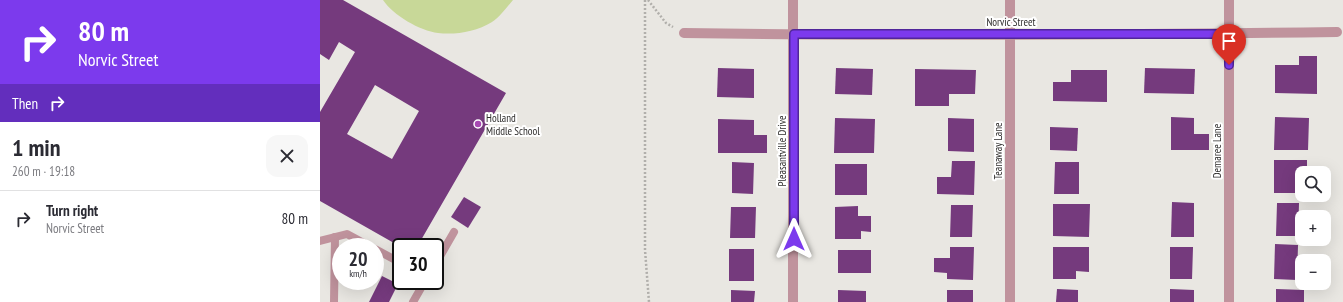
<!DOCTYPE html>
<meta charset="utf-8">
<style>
:root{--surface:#fff;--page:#f7f7f7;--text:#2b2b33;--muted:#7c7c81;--line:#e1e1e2}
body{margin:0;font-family:"PT Sans Narrow",sans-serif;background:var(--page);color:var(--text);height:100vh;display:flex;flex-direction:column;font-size:15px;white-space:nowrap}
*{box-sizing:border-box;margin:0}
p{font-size:13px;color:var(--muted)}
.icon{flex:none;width:22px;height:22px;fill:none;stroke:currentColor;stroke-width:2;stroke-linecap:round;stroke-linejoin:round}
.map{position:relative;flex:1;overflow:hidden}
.sheet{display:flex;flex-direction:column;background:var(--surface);width:320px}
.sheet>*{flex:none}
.hud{background:#7c3aed;color:#fff;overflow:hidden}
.buttons{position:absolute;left:975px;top:166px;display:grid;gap:8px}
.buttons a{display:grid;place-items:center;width:36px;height:36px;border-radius:8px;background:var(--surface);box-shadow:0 4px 16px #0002;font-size:20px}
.speed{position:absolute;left:12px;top:238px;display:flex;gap:8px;font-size:20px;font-weight:700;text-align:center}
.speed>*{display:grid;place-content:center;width:52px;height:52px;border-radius:50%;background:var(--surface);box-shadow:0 4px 16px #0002;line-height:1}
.speed small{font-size:10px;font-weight:400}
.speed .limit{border:2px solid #111;border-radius:6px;background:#fff;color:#111}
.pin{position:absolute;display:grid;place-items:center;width:34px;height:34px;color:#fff;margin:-41px -17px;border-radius:50% 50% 50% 0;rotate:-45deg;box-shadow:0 0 4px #0007}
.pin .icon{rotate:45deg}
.me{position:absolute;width:44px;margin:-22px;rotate:0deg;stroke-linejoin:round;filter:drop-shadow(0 0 3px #0008)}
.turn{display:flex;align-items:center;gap:14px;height:84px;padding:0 12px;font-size:18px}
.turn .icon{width:52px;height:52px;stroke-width:2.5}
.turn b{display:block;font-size:28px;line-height:34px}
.then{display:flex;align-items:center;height:38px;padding:0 12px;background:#0003;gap:8px;font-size:15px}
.round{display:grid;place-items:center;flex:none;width:42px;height:42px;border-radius:12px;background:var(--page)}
.headline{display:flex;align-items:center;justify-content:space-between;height:68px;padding:0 12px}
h1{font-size:24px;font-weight:700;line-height:30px}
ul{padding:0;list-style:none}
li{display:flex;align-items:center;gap:12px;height:56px;padding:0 12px;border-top:1px solid var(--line)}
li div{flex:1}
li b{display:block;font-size:15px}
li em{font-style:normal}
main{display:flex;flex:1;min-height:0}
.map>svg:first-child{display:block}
.green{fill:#c8d898}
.building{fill:#753a7d;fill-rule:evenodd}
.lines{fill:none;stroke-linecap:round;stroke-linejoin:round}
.path{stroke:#b1afab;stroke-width:2.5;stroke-dasharray:2 2;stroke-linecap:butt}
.lane{stroke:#c0939d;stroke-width:8}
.street{stroke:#c0939d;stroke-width:10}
.route-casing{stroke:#51269a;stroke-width:10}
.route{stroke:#7c3aed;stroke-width:7}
.poi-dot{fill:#a749b3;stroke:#fff;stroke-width:1.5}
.labels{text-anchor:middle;stroke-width:4;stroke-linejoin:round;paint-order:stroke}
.street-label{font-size:11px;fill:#2e2d2c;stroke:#fff}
.poi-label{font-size:11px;fill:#2e2d2c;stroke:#fff;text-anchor:start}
</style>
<main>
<section class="sheet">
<div class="hud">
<div class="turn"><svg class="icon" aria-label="right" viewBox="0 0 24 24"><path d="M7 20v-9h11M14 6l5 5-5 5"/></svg><div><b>80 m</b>Norvic Street</div></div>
<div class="then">Then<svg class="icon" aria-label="right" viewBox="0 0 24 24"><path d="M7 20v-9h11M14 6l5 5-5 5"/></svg></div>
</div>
<div class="headline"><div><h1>1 min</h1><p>260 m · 19:18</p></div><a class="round"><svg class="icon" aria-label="close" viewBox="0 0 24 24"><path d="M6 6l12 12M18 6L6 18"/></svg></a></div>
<ul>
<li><svg class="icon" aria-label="right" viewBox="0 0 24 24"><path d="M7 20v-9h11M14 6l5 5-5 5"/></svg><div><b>Turn right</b><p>Norvic Street</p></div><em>80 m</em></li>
</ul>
</section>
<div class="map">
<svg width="1023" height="302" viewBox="0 0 1023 302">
<rect width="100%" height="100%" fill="#e9e7e2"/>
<path class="green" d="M 63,0 L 193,0 C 187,7 180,17 172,22 C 156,32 135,35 118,33 C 100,31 73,15 63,0 Z"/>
<g class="building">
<path d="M 0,0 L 23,0 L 186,93 L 97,247 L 81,247 L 0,201 L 0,112 L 35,52 L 19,42 L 9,60 L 0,54 ZM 55,85 L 99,111 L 72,159 L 27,134 Z"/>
<path d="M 979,56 L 997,56 L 997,94 L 955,93 L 955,65 L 979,65 Z"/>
<path d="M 398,68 L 434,69 L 434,98 L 397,97 Z"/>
<path d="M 516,68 L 553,69 L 552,95 L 515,94 Z"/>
<path d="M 825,68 L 875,69 L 874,94 L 824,93 Z"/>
<path d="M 595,69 L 656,70 L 655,94 L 629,94 L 629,106 L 595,106 Z"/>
<path d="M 751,70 L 787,70 L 787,102 L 733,101 L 733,82 L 751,82 Z"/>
<path d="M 851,117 L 874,118 L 874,134 L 889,134 L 889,150 L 851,150 Z"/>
<path d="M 955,117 L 989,118 L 988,150 L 954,150 Z"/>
<path d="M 515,118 L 555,119 L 554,153 L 514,153 Z"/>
<path d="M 628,118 L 654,119 L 654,152 L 628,151 Z"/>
<path d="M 398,119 L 434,120 L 434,135 L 447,135 L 447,153 L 398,153 Z"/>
<path d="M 730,127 L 758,128 L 757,151 L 730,150 Z"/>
<path d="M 954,160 L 987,160 L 987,173 L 982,173 L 982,193 L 954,193 Z"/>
<path d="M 632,161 L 655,161 L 654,195 L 617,194 L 617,177 L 631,177 Z"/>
<path d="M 412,162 L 434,163 L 433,194 L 412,193 Z"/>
<path d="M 735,162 L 759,162 L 759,194 L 734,194 Z"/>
<rect x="515" y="164" width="32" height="31"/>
<path d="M 144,197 L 161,207 L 148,228 L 131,217 Z"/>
<path d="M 852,202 L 874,203 L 874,237 L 851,237 Z"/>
<path d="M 957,203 L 979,203 L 978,236 L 956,236 Z"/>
<path d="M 733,204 L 770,204 L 769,237 L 733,236 Z"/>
<path d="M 631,205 L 653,205 L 652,237 L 630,237 Z"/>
<path d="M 538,206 L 538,216 L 551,216 L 551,232 L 541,231 L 541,239 L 515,239 L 515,207 Z"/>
<path d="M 411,207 L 436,207 L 435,238 L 410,238 Z"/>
<path d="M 955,244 L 978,245 L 977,280 L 954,279 Z"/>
<path d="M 630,247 L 654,247 L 653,280 L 627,279 L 627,273 L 614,272 L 614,258 L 630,258 Z"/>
<path d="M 733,247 L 769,247 L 769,272 L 756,271 L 756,279 L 733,279 Z"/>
<path d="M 850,247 L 873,247 L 872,279 L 850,279 Z"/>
<rect x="409" y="249" width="25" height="32"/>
<rect x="518" y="250" width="33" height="23"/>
<path d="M 62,276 L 78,284 L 69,302 L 49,302 Z"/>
<path d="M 737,289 L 758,290 L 758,302 L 736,302 Z"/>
<path d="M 850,289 L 874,290 L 874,302 L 850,302 Z"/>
<path d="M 956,289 L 984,290 L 984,302 L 956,302 Z"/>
<path d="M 411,290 L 435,291 L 434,302 L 411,302 Z"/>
<path d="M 518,290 L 546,291 L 546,302 L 518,302 Z"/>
<rect x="627" y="290" width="26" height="12"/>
</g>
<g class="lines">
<g class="path">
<path d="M 325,0 L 325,250 L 329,302"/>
<path d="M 328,0 L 346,23 L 353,27"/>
</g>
<g class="lane">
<path d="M 0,241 L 27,234 L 51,247"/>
<path d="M 55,249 L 81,263"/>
<path d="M 115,265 L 134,232"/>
<path d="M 14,302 L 15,237"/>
<path d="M 93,302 L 105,281"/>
</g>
<g class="street">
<path d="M 473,0 L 473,302"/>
<path d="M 364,33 C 582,36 800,35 1017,32"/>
<path d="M 690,302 L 690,0"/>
<path d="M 909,302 L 909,0"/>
</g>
</g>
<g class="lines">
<g class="route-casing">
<path id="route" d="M 474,239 L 474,34 L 909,34 L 909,65"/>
</g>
<use href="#route" class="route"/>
</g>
<circle class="poi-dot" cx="158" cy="124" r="4"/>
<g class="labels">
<g class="street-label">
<text x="691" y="26">Norvic Street</text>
<text transform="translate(462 151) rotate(-90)" y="4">Pleasantville Drive</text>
<text transform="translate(678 151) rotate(-90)" y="4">Teanaway Lane</text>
<text transform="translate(897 151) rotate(-90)" y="4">Demaree Lane</text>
</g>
<g class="poi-label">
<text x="166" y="122">Holland<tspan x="166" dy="13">Middle School</tspan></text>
</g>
</g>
</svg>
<div class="buttons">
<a><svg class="icon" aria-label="search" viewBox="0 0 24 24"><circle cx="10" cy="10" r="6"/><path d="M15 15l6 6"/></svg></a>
<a>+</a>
<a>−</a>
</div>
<div class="speed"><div>20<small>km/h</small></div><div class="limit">30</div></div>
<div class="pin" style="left:909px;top:65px;background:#d93025"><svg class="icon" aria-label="arrive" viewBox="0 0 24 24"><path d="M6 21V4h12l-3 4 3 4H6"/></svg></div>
<svg class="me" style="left:474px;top:239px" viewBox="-20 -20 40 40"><path d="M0-17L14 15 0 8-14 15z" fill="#7c3aed" stroke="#fff" stroke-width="4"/></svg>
</div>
</main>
